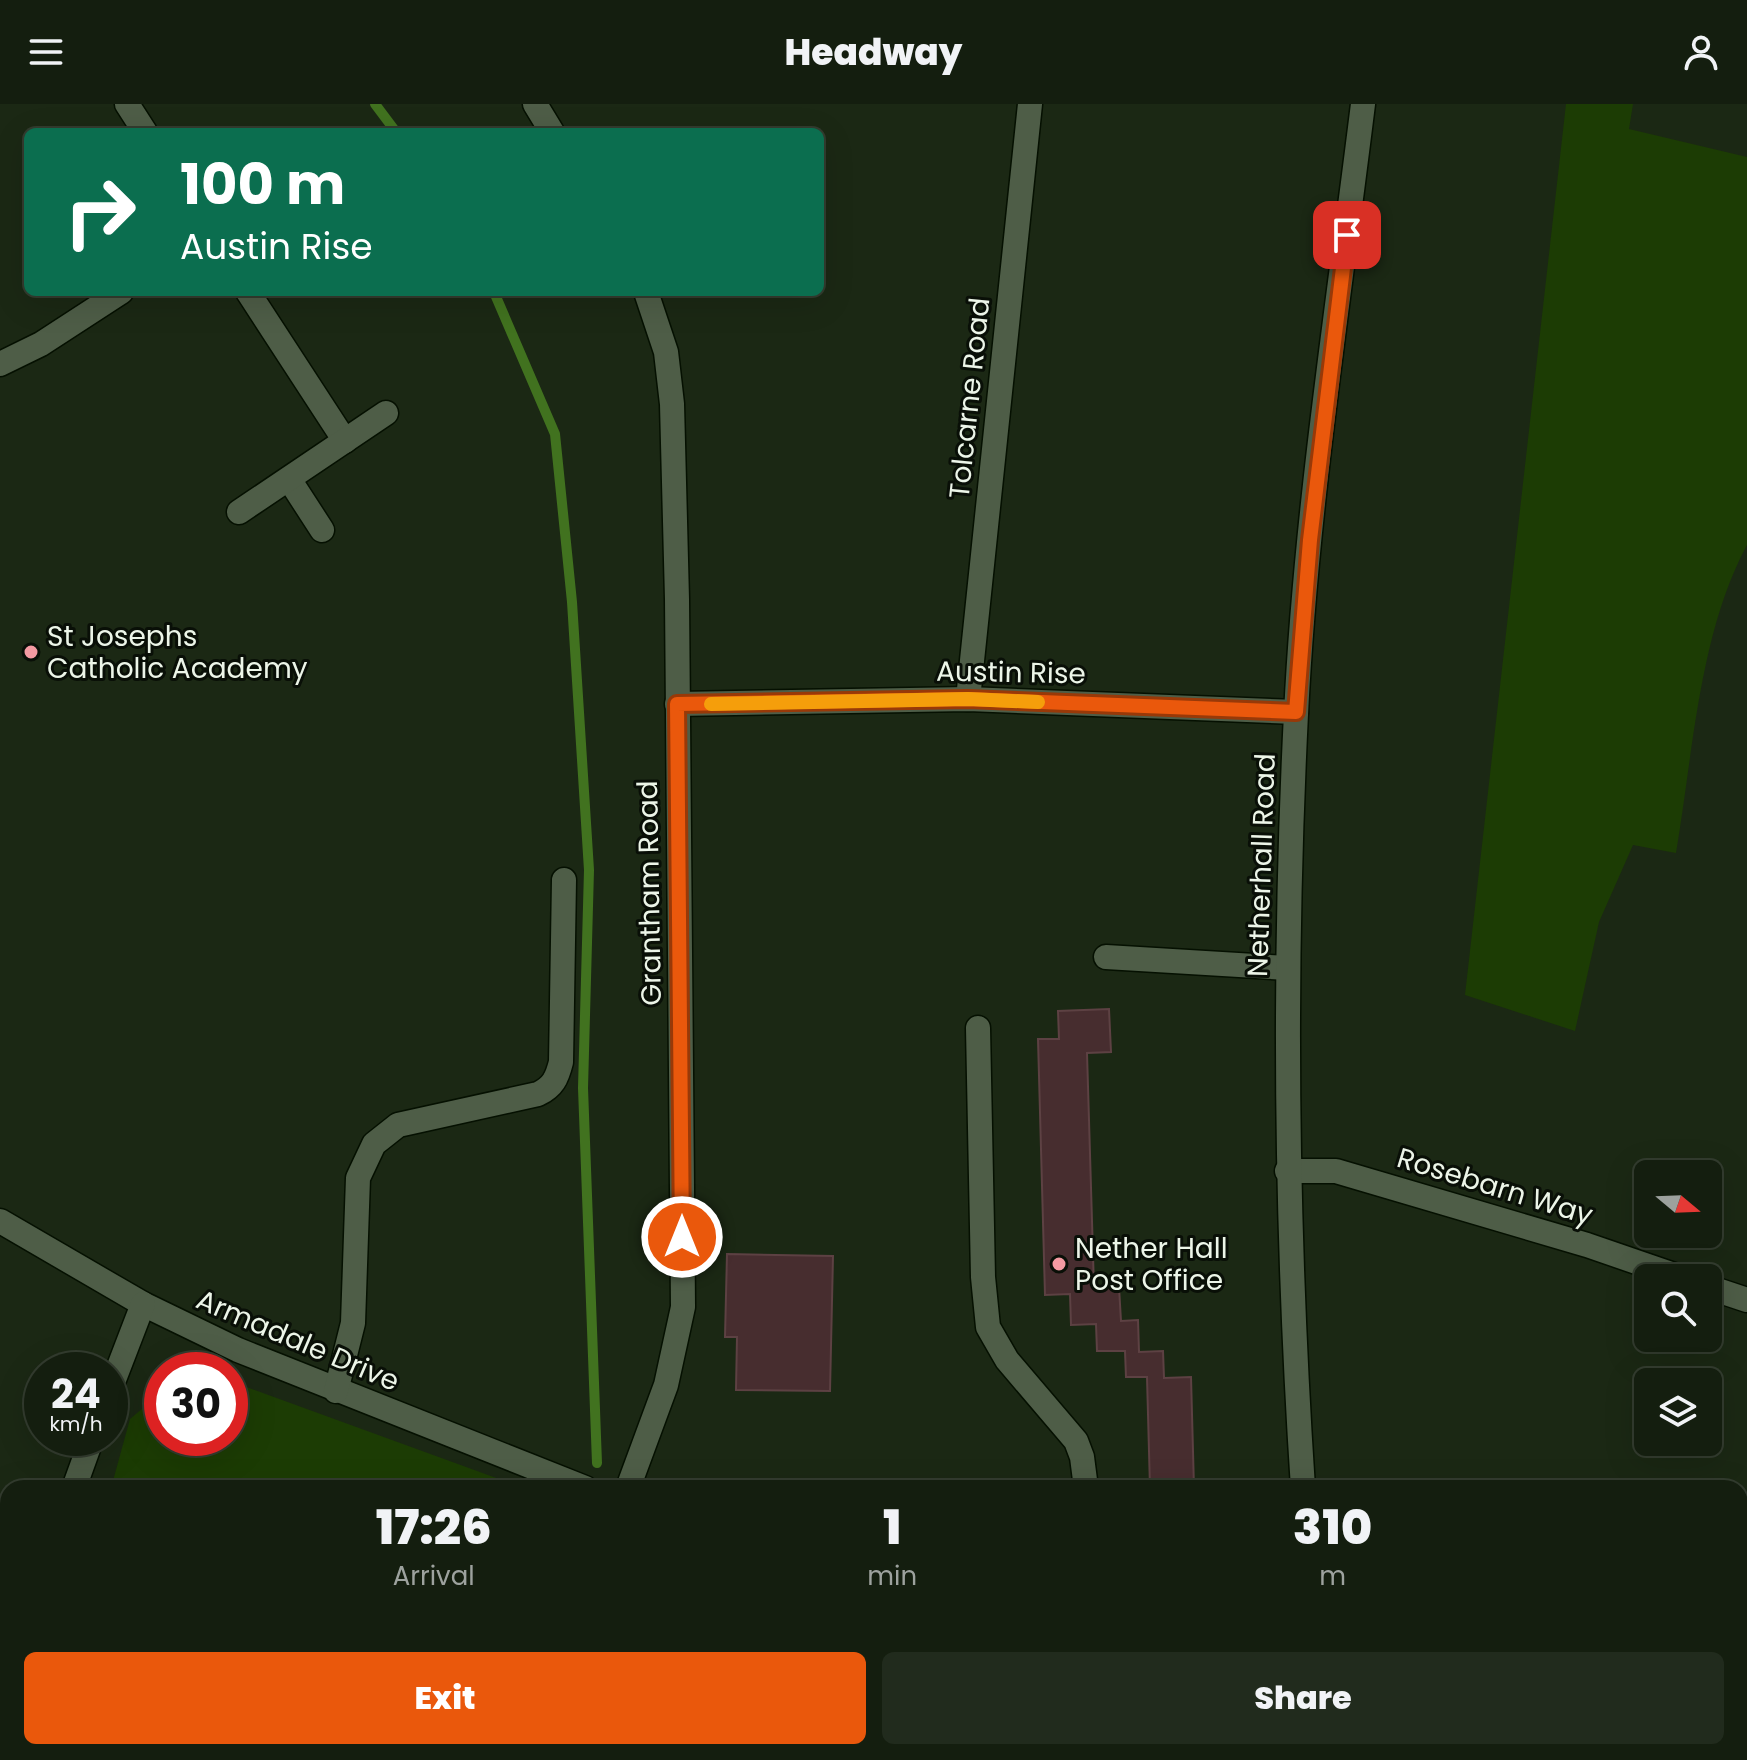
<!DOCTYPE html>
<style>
:root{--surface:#141e0f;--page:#212b1d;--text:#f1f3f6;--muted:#9da29e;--line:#333c2f;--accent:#ea580c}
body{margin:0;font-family:Poppins,sans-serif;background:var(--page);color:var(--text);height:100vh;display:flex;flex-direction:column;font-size:30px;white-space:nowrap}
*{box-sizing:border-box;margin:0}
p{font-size:26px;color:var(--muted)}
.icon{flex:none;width:44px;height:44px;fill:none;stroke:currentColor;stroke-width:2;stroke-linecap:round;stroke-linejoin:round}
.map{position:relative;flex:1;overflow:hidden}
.side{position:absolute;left:0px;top:1376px;width:1748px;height:280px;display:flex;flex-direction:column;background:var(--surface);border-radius:24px 24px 0 0;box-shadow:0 8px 32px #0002,0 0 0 2px var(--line)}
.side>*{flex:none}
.banner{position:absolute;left:24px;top:24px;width:800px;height:168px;border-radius:12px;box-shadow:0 8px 32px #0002,0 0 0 2px var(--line);background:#0b6e4f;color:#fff;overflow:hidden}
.needle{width:52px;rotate:109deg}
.fabs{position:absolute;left:1634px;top:1056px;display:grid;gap:16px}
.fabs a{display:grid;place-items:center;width:88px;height:88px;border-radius:12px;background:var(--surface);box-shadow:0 8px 32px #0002,0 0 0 2px var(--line);font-size:40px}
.speed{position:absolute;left:24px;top:1248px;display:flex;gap:16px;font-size:40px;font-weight:700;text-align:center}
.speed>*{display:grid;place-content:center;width:104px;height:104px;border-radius:50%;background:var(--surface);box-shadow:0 8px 32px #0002,0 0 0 2px var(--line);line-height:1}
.speed small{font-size:20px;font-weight:400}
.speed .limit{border:12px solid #d22;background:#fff;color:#111}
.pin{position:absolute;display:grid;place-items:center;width:68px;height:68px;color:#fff;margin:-34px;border-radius:16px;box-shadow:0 4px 12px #0006}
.me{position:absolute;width:88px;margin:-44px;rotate:0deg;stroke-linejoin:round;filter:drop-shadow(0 0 6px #0008)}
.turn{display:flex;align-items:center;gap:28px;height:168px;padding:0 24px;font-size:36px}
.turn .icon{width:104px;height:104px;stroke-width:2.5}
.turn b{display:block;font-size:56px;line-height:68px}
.eta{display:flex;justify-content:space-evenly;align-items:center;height:136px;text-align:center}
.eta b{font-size:48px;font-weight:800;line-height:56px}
.cta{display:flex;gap:16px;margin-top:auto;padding:16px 24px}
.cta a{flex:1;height:92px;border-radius:12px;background:var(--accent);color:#fff;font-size:32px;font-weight:800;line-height:92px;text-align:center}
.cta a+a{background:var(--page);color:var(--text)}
header{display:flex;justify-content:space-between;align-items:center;height:104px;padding:0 24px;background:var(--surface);font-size:36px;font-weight:800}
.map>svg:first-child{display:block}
.green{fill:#1c3c04}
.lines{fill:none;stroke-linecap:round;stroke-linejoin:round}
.stream{stroke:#41721f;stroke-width:10}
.building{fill:#472d2f;stroke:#5d4143;stroke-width:2}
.minor-casing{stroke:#051001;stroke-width:27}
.minor{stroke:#4e5d47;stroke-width:24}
.route-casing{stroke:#983908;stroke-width:20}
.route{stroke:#ea580c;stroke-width:14}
.slow{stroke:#f59e0b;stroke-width:14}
.poi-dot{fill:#f49aa2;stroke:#090f07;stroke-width:3}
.labels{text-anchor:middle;stroke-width:6;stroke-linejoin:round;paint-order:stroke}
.street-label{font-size:28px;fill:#ecf5e8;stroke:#090f07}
.poi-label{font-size:28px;fill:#ecf5e8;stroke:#090f07;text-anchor:start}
</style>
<header><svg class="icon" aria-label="menu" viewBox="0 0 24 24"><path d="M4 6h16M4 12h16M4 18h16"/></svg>Headway<svg class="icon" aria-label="person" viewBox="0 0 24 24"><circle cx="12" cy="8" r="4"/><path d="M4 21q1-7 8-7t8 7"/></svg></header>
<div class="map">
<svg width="1747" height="1656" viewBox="0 0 1747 1656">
<rect width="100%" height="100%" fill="#1b2814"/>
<g class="green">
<path d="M 1566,0 L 1633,0 L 1629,25 L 1747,53 L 1747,441 C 1699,530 1693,649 1676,749 L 1633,741 L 1599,818 L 1575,927 L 1465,891 Z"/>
<path d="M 230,1277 L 524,1384 L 111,1384 L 130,1315 L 162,1288 L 162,1334 L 230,1334 Z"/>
<path d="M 41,1648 L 1273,1648 L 1296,1656 L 39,1656 Z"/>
</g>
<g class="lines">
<g class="stream">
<path d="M 375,0 L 396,28"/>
<path d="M 494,188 L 555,330 L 572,498 L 589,766 L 583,984 L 597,1359"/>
<path d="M 594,1656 L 595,1648"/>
</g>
</g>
<g class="building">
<path d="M 1109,905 L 1111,948 L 1087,949 L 1094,1184 L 1119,1183 L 1121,1217 L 1138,1216 L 1139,1248 L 1163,1247 L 1164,1274 L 1191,1273 L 1194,1384 L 1150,1384 L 1147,1273 L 1126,1273 L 1125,1247 L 1097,1247 L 1096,1220 L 1071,1221 L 1070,1190 L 1045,1191 L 1038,935 L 1059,935 L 1058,907 Z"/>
<path d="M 727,1150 L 833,1152 L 830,1287 L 736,1286 L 737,1233 L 725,1233 Z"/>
</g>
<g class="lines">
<g class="minor-casing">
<g id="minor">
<path d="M 127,0 L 145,28"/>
<path d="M 535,0 L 552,28"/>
<path d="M 248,188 L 345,337"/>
<path d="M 0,260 L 41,240 L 121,188"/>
<path d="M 289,375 L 322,426"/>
<path d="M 239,408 L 386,309"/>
<path d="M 968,595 L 1030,0"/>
<path d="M 677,600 L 968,595 L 1296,608"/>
<path d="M 1106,853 L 1288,864"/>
<path d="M 978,924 L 983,1173 L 988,1223 L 1007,1256 L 1076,1337 L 1082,1353 L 1086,1384"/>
<path d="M 1287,1067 L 1336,1067 L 1587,1141 L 1683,1174"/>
<path d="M 0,1117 L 143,1200 L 238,1246 L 585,1384"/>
<path d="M 1708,1183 L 1747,1196"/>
<path d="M 110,1286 L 143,1200"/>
<path d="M 336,1287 L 353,1219 L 358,1074 L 374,1040 L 398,1021 L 538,990 C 553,983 557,974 561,958 L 564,776"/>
<path d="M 74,1384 L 92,1334"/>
<path d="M 628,1384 L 666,1281 L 683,1203 L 677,495 L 672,300 L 666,248 L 646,188"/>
<path d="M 1303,1384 C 1286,1126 1283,869 1296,610 C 1306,406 1338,203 1363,0"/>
<path d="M 1740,1519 L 1747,1517"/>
<path d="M 0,1541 L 8,1543"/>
<path d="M 1319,1648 L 1319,1656"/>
<path d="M 1660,1648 L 1661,1656"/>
<path d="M 3,1656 L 8,1636"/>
</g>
</g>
<use href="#minor" class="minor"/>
</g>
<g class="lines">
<g class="route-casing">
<path id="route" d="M 682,1133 L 677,600 L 968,595 L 1296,608 L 1310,436 L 1347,131"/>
</g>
<use href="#route" class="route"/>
<path class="slow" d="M 711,600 L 968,595 L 1038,598"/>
</g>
<g class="poi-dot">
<circle cx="31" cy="548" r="8"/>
<circle cx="1059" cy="1160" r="8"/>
</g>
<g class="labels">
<g class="street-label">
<text transform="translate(969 294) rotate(-84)" y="10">Tolcarne Road</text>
<text transform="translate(1011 568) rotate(1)" y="10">Austin Rise</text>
<text transform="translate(1261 761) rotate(-88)" y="10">Netherhall Road</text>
<text transform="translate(649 789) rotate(-91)" y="10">Grantham Road</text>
<text transform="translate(1495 1082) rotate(17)" y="10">Rosebarn Way</text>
<text transform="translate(298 1236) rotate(23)" y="10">Armadale Drive</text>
</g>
<g class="poi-label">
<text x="47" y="542">St Josephs<tspan x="47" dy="32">Catholic Academy</tspan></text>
<text x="1075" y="1154">Nether Hall<tspan x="1075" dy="32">Post Office</tspan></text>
</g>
</g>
</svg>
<div class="fabs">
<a><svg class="needle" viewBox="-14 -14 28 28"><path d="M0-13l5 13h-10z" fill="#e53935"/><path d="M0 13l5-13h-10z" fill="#9da29e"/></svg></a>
<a><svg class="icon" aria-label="search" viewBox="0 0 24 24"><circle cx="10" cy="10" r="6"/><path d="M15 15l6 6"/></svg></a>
<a><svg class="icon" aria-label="layers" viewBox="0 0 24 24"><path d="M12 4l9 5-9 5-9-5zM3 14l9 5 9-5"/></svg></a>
</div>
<div class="speed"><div>24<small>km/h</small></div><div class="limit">30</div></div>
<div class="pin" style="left:1347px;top:131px;background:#d93025"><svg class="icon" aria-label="arrive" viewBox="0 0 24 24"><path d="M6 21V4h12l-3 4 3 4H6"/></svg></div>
<svg class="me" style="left:682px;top:1133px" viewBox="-20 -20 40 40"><circle r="17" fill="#ea580c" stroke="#fff" stroke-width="3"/><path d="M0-11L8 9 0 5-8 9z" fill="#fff"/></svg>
<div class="banner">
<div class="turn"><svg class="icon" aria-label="right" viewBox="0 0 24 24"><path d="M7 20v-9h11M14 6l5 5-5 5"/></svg><div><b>100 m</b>Austin Rise</div></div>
</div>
<section class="side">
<div class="eta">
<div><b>17:26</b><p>Arrival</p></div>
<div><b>1</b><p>min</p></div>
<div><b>310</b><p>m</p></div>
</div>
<div class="cta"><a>Exit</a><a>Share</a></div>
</section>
</div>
